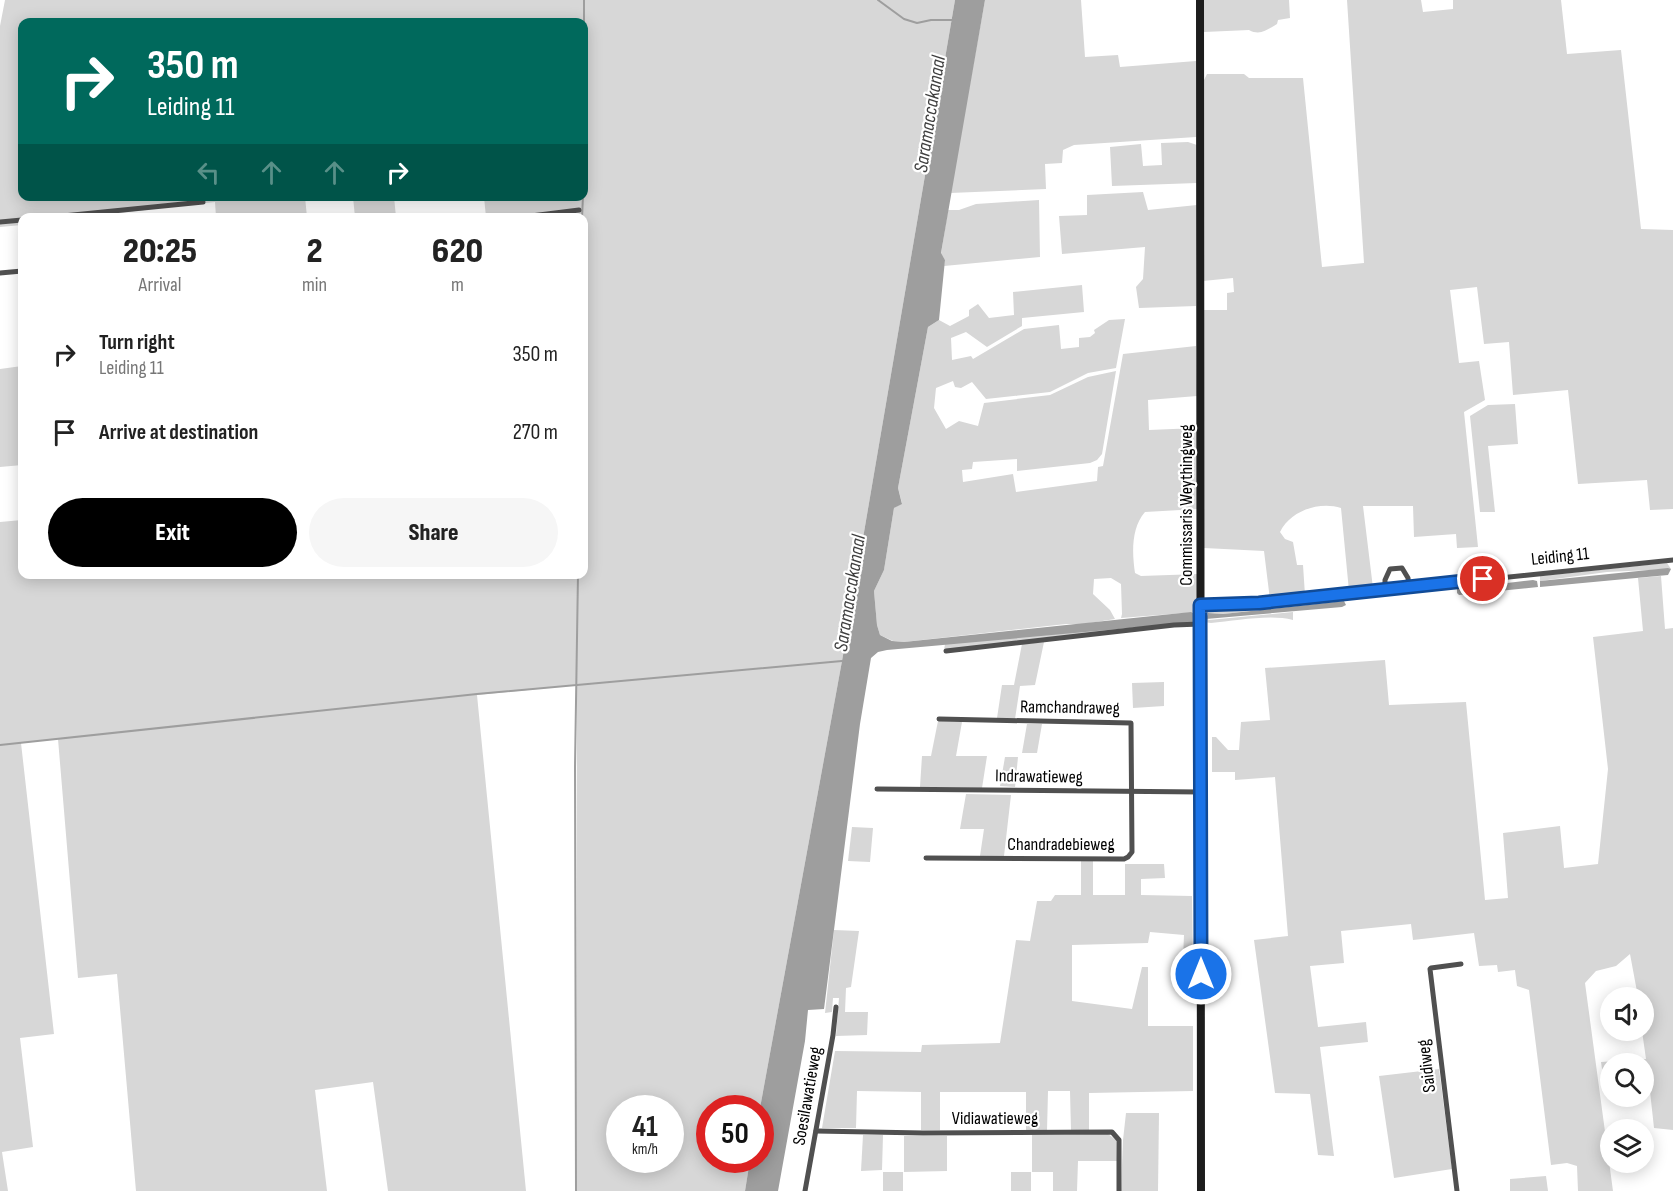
<!DOCTYPE html>
<style>
:root{--surface:#fff;--page:#f6f6f6;--text:#222;--muted:#767676;--accent:#000}
body{margin:0;font-family:"Sofia Sans Condensed",sans-serif;background:var(--page);color:var(--text);height:100vh;display:flex;flex-direction:column;font-size:22px;white-space:nowrap}
*{box-sizing:border-box;margin:0}
p{font-size:20px;color:var(--muted)}
.icon{flex:none;width:33px;height:33px;fill:none;stroke:currentColor;stroke-width:2;stroke-linecap:round;stroke-linejoin:round}
.map{position:relative;flex:1;overflow:hidden}
.drawer{position:absolute;left:18px;top:213px;width:570px;height:366px;display:flex;flex-direction:column;background:var(--surface);border-radius:12px;box-shadow:0 3px 15px #0003}
.drawer>*{flex:none}
.top-card{position:absolute;left:18px;top:18px;width:570px;height:183px;border-radius:12px;box-shadow:0 3px 15px #0003;background:#00695c;color:#fff;overflow:hidden}
.controls{position:absolute;left:1600px;top:987px;display:grid;gap:12px}
.controls a{display:grid;place-items:center;width:54px;height:54px;border-radius:50%;background:var(--surface);box-shadow:0 3px 15px #0003;font-size:30px}
.speed{position:absolute;left:606px;top:1095px;display:flex;gap:12px;font-size:30px;font-weight:700;text-align:center}
.speed>*{display:grid;place-content:center;width:78px;height:78px;border-radius:50%;background:var(--surface);box-shadow:0 3px 15px #0003;line-height:1}
.speed small{font-size:15px;font-weight:400}
.speed .limit{border:9px solid #d22;background:#fff;color:#111}
.pin{position:absolute;display:grid;place-items:center;width:51px;height:51px;color:#fff;margin:-26px;border:3px solid #fff;border-radius:50%;box-shadow:0 2px 6px #0007}
.me{position:absolute;width:66px;margin:-33px;rotate:0deg;stroke-linejoin:round;filter:drop-shadow(0 0 4px #0008)}
.turn{display:flex;align-items:center;gap:21px;height:126px;padding:0 30px;font-size:27px}
.turn .icon{width:78px;height:78px;stroke-width:2.5}
.turn b{display:block;font-size:42px;line-height:51px}
.lanes{display:flex;align-items:center;height:57px;padding:0 30px;background:#0003;justify-content:center;gap:30px;direction:ltr}
.lanes .off{opacity:.35}
.eta{display:flex;justify-content:space-evenly;align-items:center;height:102px;text-align:center}
.eta b{font-size:36px;font-weight:800;line-height:42px}
.cta{display:flex;gap:12px;margin-top:auto;padding:12px 30px}
.cta a{flex:1;height:69px;border-radius:36px;background:var(--accent);color:#fff;font-size:24px;font-weight:800;line-height:69px;text-align:center}
.cta a+a{background:var(--page);color:var(--text)}
ul{padding:0;list-style:none}
li{display:flex;align-items:center;gap:18px;height:78px;padding:0 30px}
li div{flex:1}
li b{display:block;font-size:22px}
li em{font-style:normal}
.map>svg:first-child{display:block}
.green{fill:#d7d7d7;fill-rule:evenodd}
.water{fill:#9e9e9e}
.lines{fill:none;stroke-linecap:round;stroke-linejoin:round}
.stream{stroke:#9e9e9e;stroke-width:2}
.street{stroke:#505050;stroke-width:5}
.secondary{stroke:#1d1d1d;stroke-width:8}
.route-casing{stroke:#114b97;stroke-width:15}
.route{stroke:#1a73e8;stroke-width:10}
.labels{text-anchor:middle;stroke-width:4.5;stroke-linejoin:round;paint-order:stroke}
.street-label{font-size:18px;fill:#000;stroke:#fff}
.water-label{font-size:20px;font-style:italic;fill:#3f3f3f;stroke:#fff}
</style>
<div class="map">
<svg width="1673" height="1191" viewBox="0 0 1673 1191">
<rect width="100%" height="100%" fill="#fff"/>
<g class="green">
<path d="M 5,0 L 955,0 L 842,661 L 760,1108 L 710,1108 L 710,1160 L 750,1160 L 745,1191 L 576,1191 L 577,685 L 477,695 L 526,1191 L 388,1191 L 373,1082 L 315,1090 L 327,1191 L 136,1191 L 117,974 L 78,978 L 58,739 L 21,743 L 54,1034 L 20,1038 L 33,1147 L 2,1152 L 8,1191 L 0,1191 L 0,522 L 22,520 L 22,574 L 584,574 L 584,218 L 486,217 L 484,197 L 584,196 L 584,22 L 22,22 L 22,196 L 305,197 L 307,217 L 216,217 L 215,202 L 82,217 L 22,218 L 22,225 L 0,227 L 0,26 ZM 620,1108 L 670,1108 L 670,1160 L 620,1160 Z"/>
<path d="M 985,0 L 1081,0 L 1085,57 L 1118,55 L 1120,67 L 1196,61 L 1196,137 L 1074,145 L 1063,150 L 1062,163 L 1045,164 L 1046,189 L 950,193 Z"/>
<path d="M 1204,0 L 1289,0 L 1290,18 L 1278,20 L 1277,24 C 1267,30 1260,36 1249,30 L 1204,32 Z"/>
<path d="M 1347,0 L 1421,0 L 1423,12 L 1453,9 L 1453,0 L 1561,0 L 1567,54 L 1621,50 L 1641,229 L 1673,230 L 1673,509 L 1650,510 L 1647,480 L 1578,484 L 1568,390 L 1513,395 L 1509,342 L 1484,344 L 1477,287 L 1450,290 L 1459,363 L 1479,361 L 1485,400 L 1464,412 L 1478,547 L 1457,548 L 1456,534 L 1414,537 L 1413,506 L 1363,506 L 1373,588 L 1349,591 L 1341,508 C 1319,501 1290,511 1280,532 L 1285,539 L 1293,542 L 1297,565 L 1303,565 L 1305,595 L 1270,600 L 1264,551 L 1204,548 L 1203,310 L 1227,310 L 1227,293 L 1234,292 L 1233,278 L 1203,281 L 1204,80 L 1207,74 L 1244,74 L 1249,78 L 1303,78 L 1322,267 L 1364,263 Z"/>
<path d="M 1188,142 L 1197,145 L 1197,183 L 1112,186 L 1110,147 L 1141,144 L 1143,166 L 1162,165 L 1161,143 Z"/>
<path d="M 1143,192 L 1148,210 L 1197,205 L 1196,306 L 1139,308 L 1136,287 L 1143,279 L 1145,247 L 1062,254 L 1059,216 L 1087,215 L 1087,195 Z"/>
<path d="M 353,197 L 394,197 L 396,217 L 355,217 Z"/>
<path d="M 1039,200 L 1040,257 L 944,266 L 945,260 L 941,254 L 948,210 L 959,210 L 976,204 Z"/>
<path d="M 1082,285 L 1084,312 L 1022,318 L 1022,326 L 987,347 L 966,332 L 951,338 L 952,360 L 971,356 L 973,359 L 1024,329 L 1059,325 L 1061,349 L 1079,347 L 1079,338 L 1090,337 L 1095,333 L 1094,330 L 1109,320 L 1125,319 L 1116,368 L 1088,373 L 1050,392 L 986,399 L 972,382 L 961,388 L 955,387 L 953,381 L 936,388 L 934,408 L 946,429 L 959,421 L 978,426 L 984,403 L 1050,395 L 1088,377 L 1116,371 L 1102,454 L 1097,460 L 1090,463 L 1017,471 L 1017,459 L 973,462 L 972,469 L 962,470 L 963,482 L 1013,474 L 1016,492 L 1097,481 L 1098,467 L 1103,466 L 1123,354 L 1196,346 L 1197,396 L 1148,400 L 1149,430 L 1197,428 L 1198,509 L 1145,512 C 1131,528 1132,553 1135,573 L 1141,576 L 1198,574 L 1197,612 L 1121,618 L 1122,614 L 1121,584 L 1111,578 L 1094,579 L 1093,594 L 1110,610 L 1115,619 L 1083,624 L 1066,624 L 904,642 L 893,641 L 880,635 L 877,625 L 874,591 L 884,570 L 894,508 L 902,503 L 898,488 L 928,327 L 939,320 L 950,326 L 969,316 L 969,310 L 978,304 L 989,318 L 1014,315 L 1013,292 Z"/>
<path d="M 22,366 L 22,465 L 0,467 L 0,369 Z"/>
<path d="M 1515,404 L 1518,444 L 1488,446 L 1495,512 L 1480,512 L 1470,416 L 1488,405 Z"/>
<path d="M 1667,563 L 1671,569 L 1607,572 L 1540,581 L 1540,576 Z"/>
<path d="M 1661,576 L 1665,629 L 1673,628 L 1673,1130 L 1654,1128 L 1648,1073 L 1644,1073 L 1644,1064 L 1611,1064 L 1611,1076 L 1603,1076 L 1601,1062 L 1646,1059 L 1642,1031 L 1644,1030 L 1644,998 L 1638,997 L 1630,954 L 1616,966 L 1596,971 L 1585,983 L 1613,1191 L 1578,1191 L 1577,1166 L 1567,1163 L 1551,1165 L 1529,990 L 1517,986 L 1515,970 L 1498,972 L 1497,965 L 1479,966 L 1474,933 L 1413,940 L 1411,924 L 1341,931 L 1344,963 L 1310,966 L 1318,1027 L 1366,1022 L 1368,1042 L 1320,1047 L 1334,1156 L 1318,1155 L 1310,1094 L 1275,1093 L 1254,940 L 1288,936 L 1275,777 L 1235,780 L 1235,772 L 1212,772 L 1212,737 L 1216,737 L 1228,750 L 1239,750 L 1241,722 L 1270,720 L 1265,668 L 1385,660 L 1389,705 L 1466,702 L 1485,900 L 1508,898 L 1503,833 L 1560,826 L 1564,868 L 1598,864 L 1608,769 L 1593,637 L 1643,631 L 1638,578 Z"/>
<path d="M 1344,597 L 1346,601 L 1223,614 L 1208,613 L 1206,618 L 1209,620 L 1293,612 L 1293,620 C 1270,614 1235,621 1211,623 L 1204,622 L 1204,610 L 1209,607 L 1263,606 Z"/>
<path d="M 1117,628 L 1114,631 L 944,650 L 945,644 Z"/>
<path d="M 1044,642 L 1035,685 L 1020,686 L 1015,719 L 997,718 L 1002,685 L 1014,685 L 1022,644 Z"/>
<path d="M 1164,682 L 1164,706 L 1133,708 L 1132,683 Z"/>
<path d="M 938,721 L 962,722 L 956,756 L 987,756 L 982,788 L 920,787 L 922,756 L 931,756 Z"/>
<path d="M 1027,724 L 1042,724 L 1037,753 L 1022,753 Z"/>
<path d="M 1005,757 L 1018,757 L 1015,787 L 1000,786 Z"/>
<path d="M 966,794 L 1011,795 L 1004,856 L 980,856 L 984,829 L 960,829 Z"/>
<path d="M 852,827 L 873,828 L 870,862 L 848,861 Z"/>
<path d="M 1081,861 L 1093,861 L 1093,895 L 1125,895 L 1125,864 L 1164,864 L 1165,878 L 1141,879 L 1141,895 L 1192,896 L 1193,960 L 1183,960 L 1184,935 L 1150,932 L 1148,943 L 1072,945 L 1072,1001 L 1132,1009 L 1142,967 L 1148,967 L 1148,1026 L 1193,1026 L 1193,1091 L 1089,1093 L 1089,1130 L 1071,1131 L 1070,1091 L 1048,1091 L 1047,1131 L 1026,1131 L 1026,1092 L 940,1092 L 940,1130 L 921,1130 L 921,1092 L 857,1091 L 856,1128 L 822,1128 L 835,1051 L 921,1052 L 922,1045 L 1000,1043 L 1016,940 L 1030,941 L 1037,901 L 1051,901 L 1055,895 L 1081,895 Z"/>
<path d="M 834,930 L 859,931 L 851,987 L 846,988 L 845,1012 L 868,1012 L 867,1035 L 836,1036 L 839,998 L 833,998 L 832,1012 L 825,1013 Z"/>
<path d="M 1439,1069 L 1452,1169 L 1394,1178 L 1379,1076 Z"/>
<path d="M 1126,1113 L 1159,1113 L 1158,1191 L 1121,1191 L 1123,1140 Z"/>
<path d="M 1108,1134 L 1116,1140 L 1117,1161 L 1078,1161 L 1077,1191 L 1053,1191 L 1053,1172 L 1032,1172 L 1032,1135 Z"/>
<path d="M 863,1135 L 883,1135 L 882,1170 L 861,1171 Z"/>
<path d="M 904,1136 L 947,1136 L 947,1171 L 904,1172 Z"/>
<rect x="883" y="1172" width="20" height="19"/>
<rect x="1011" y="1172" width="20" height="19"/>
<path d="M 1546,1176 L 1548,1191 L 1510,1191 L 1510,1179 Z"/>
</g>
<g class="water">
<path d="M 955,0 L 985,0 L 941,253 L 945,260 L 939,320 L 928,327 L 898,488 L 902,504 L 894,508 L 884,570 L 874,591 L 877,625 L 880,635 L 892,641 L 904,642 L 1191,612 L 1196,614 L 1196,622 L 887,650 L 878,652 L 871,658 L 860,724 L 824,1009 L 808,1010 L 805,1041 L 778,1191 L 745,1191 L 750,1160 L 760,1160 L 760,1108 L 842,661 Z"/>
<path d="M 1668,568 L 1671,569 L 1668,575 L 1540,587 L 1540,581 Z"/>
<path d="M 1533,580 L 1537,581 L 1538,587 L 1459,595 L 1457,593 L 1457,589 Z"/>
<path d="M 1344,601 L 1346,605 L 1342,607 L 1206,619 L 1208,613 L 1223,614 Z"/>
</g>
<g class="lines">
<g class="stream">
<path d="M 878,0 L 904,19 L 917,23 L 931,20 L 952,20"/>
<path d="M 584,86 L 584,0"/>
<path d="M 582,218 L 583,196"/>
<path d="M 0,745 L 477,694 L 842,661"/>
<path d="M 576,1191 L 575,767 L 578,574"/>
</g>
<g class="street">
<path d="M 43,218 L 203,202"/>
<path d="M 515,218 L 579,210"/>
<path d="M 0,222 L 22,220"/>
<path d="M 0,273 L 22,271"/>
<path d="M 1385,590 L 1385,580 L 1390,569 L 1402,568 L 1408,578 L 1409,587"/>
<path d="M 1200,605 L 1259,603 L 1673,560"/>
<path d="M 946,651 L 1174,625 L 1200,624"/>
<path d="M 877,789 L 1201,792"/>
<path d="M 926,858 L 1124,859 L 1128,857 L 1132,852 L 1131,723 L 939,719"/>
<path d="M 816,1131 L 923,1133 L 1112,1132 L 1119,1140 L 1119,1191"/>
<path d="M 805,1191 L 833,1035 L 836,1007"/>
<path d="M 1457,1191 L 1430,969 L 1431,968 L 1461,964"/>
</g>
<path class="secondary" d="M 1200,0 L 1201,1191"/>
</g>
<g class="lines">
<g class="route-casing">
<path id="route" d="M 1201,974 L 1200,605 L 1259,603 L 1483,579"/>
</g>
<use href="#route" class="route"/>
</g>
<g class="labels">
<g class="street-label">
<text transform="translate(1186 505) rotate(-90)" y="6">Commissaris Weythingweg</text>
<text transform="translate(1560 556) rotate(-6)" y="6">Leiding 11</text>
<text transform="translate(1070 707) rotate(1)" y="6">Ramchandraweg</text>
<text transform="translate(1039 776) rotate(1)" y="6">Indrawatieweg</text>
<text x="1061" y="850">Chandradebieweg</text>
<text transform="translate(1426 1066) rotate(-97)" y="6">Saidiweg</text>
<text transform="translate(807 1096) rotate(-80)" y="6">Soesilawatieweg</text>
<text x="995" y="1124">Vidiawatieweg</text>
</g>
<g class="water-label">
<text transform="translate(929 114) rotate(-81)" y="7">Saramaccakanaal</text>
<text transform="translate(849 593) rotate(-81)" y="7">Saramaccakanaal</text>
</g>
</g>
</svg>
<div class="controls">
<a><svg class="icon" aria-label="sound" viewBox="0 0 24 24"><path d="M4 9h4l5-4v14l-5-4H4zM17 9q2 3 0 6"/></svg></a>
<a><svg class="icon" aria-label="search" viewBox="0 0 24 24"><circle cx="10" cy="10" r="6"/><path d="M15 15l6 6"/></svg></a>
<a><svg class="icon" aria-label="layers" viewBox="0 0 24 24"><path d="M12 4l9 5-9 5-9-5zM3 14l9 5 9-5"/></svg></a>
</div>
<div class="speed"><div>41<small>km/h</small></div><div class="limit">50</div></div>
<div class="pin" style="left:1483px;top:579px;background:#d93025"><svg class="icon" aria-label="arrive" viewBox="0 0 24 24"><path d="M6 21V4h12l-3 4 3 4H6"/></svg></div>
<svg class="me" style="left:1201px;top:974px" viewBox="-20 -20 40 40"><circle r="17" fill="#1a73e8" stroke="#fff" stroke-width="3"/><path d="M0-11L8 9 0 5-8 9z" fill="#fff"/></svg>
<div class="top-card">
<div class="turn"><svg class="icon" aria-label="right" viewBox="0 0 24 24"><path d="M7 20v-9h11M14 6l5 5-5 5"/></svg><div><b>350 m</b>Leiding 11</div></div>
<div class="lanes"><svg class="icon off" aria-label="left" viewBox="0 0 24 24"><path d="M17 20v-9H6M10 6l-5 5 5 5"/></svg><svg class="icon off" aria-label="ahead" viewBox="0 0 24 24"><path d="M12 20V5M6 11l6-6 6 6"/></svg><svg class="icon off" aria-label="ahead" viewBox="0 0 24 24"><path d="M12 20V5M6 11l6-6 6 6"/></svg><svg class="icon" aria-label="right" viewBox="0 0 24 24"><path d="M7 20v-9h11M14 6l5 5-5 5"/></svg></div>
</div>
<section class="drawer">
<div class="eta">
<div><b>20:25</b><p>Arrival</p></div>
<div><b>2</b><p>min</p></div>
<div><b>620</b><p>m</p></div>
</div>
<ul>
<li><svg class="icon" aria-label="right" viewBox="0 0 24 24"><path d="M7 20v-9h11M14 6l5 5-5 5"/></svg><div><b>Turn right</b><p>Leiding 11</p></div><em>350 m</em></li>
<li><svg class="icon" aria-label="arrive" viewBox="0 0 24 24"><path d="M6 21V4h12l-3 4 3 4H6"/></svg><div><b>Arrive at destination</b></div><em>270 m</em></li>
</ul>
<div class="cta"><a>Exit</a><a>Share</a></div>
</section>
</div>
